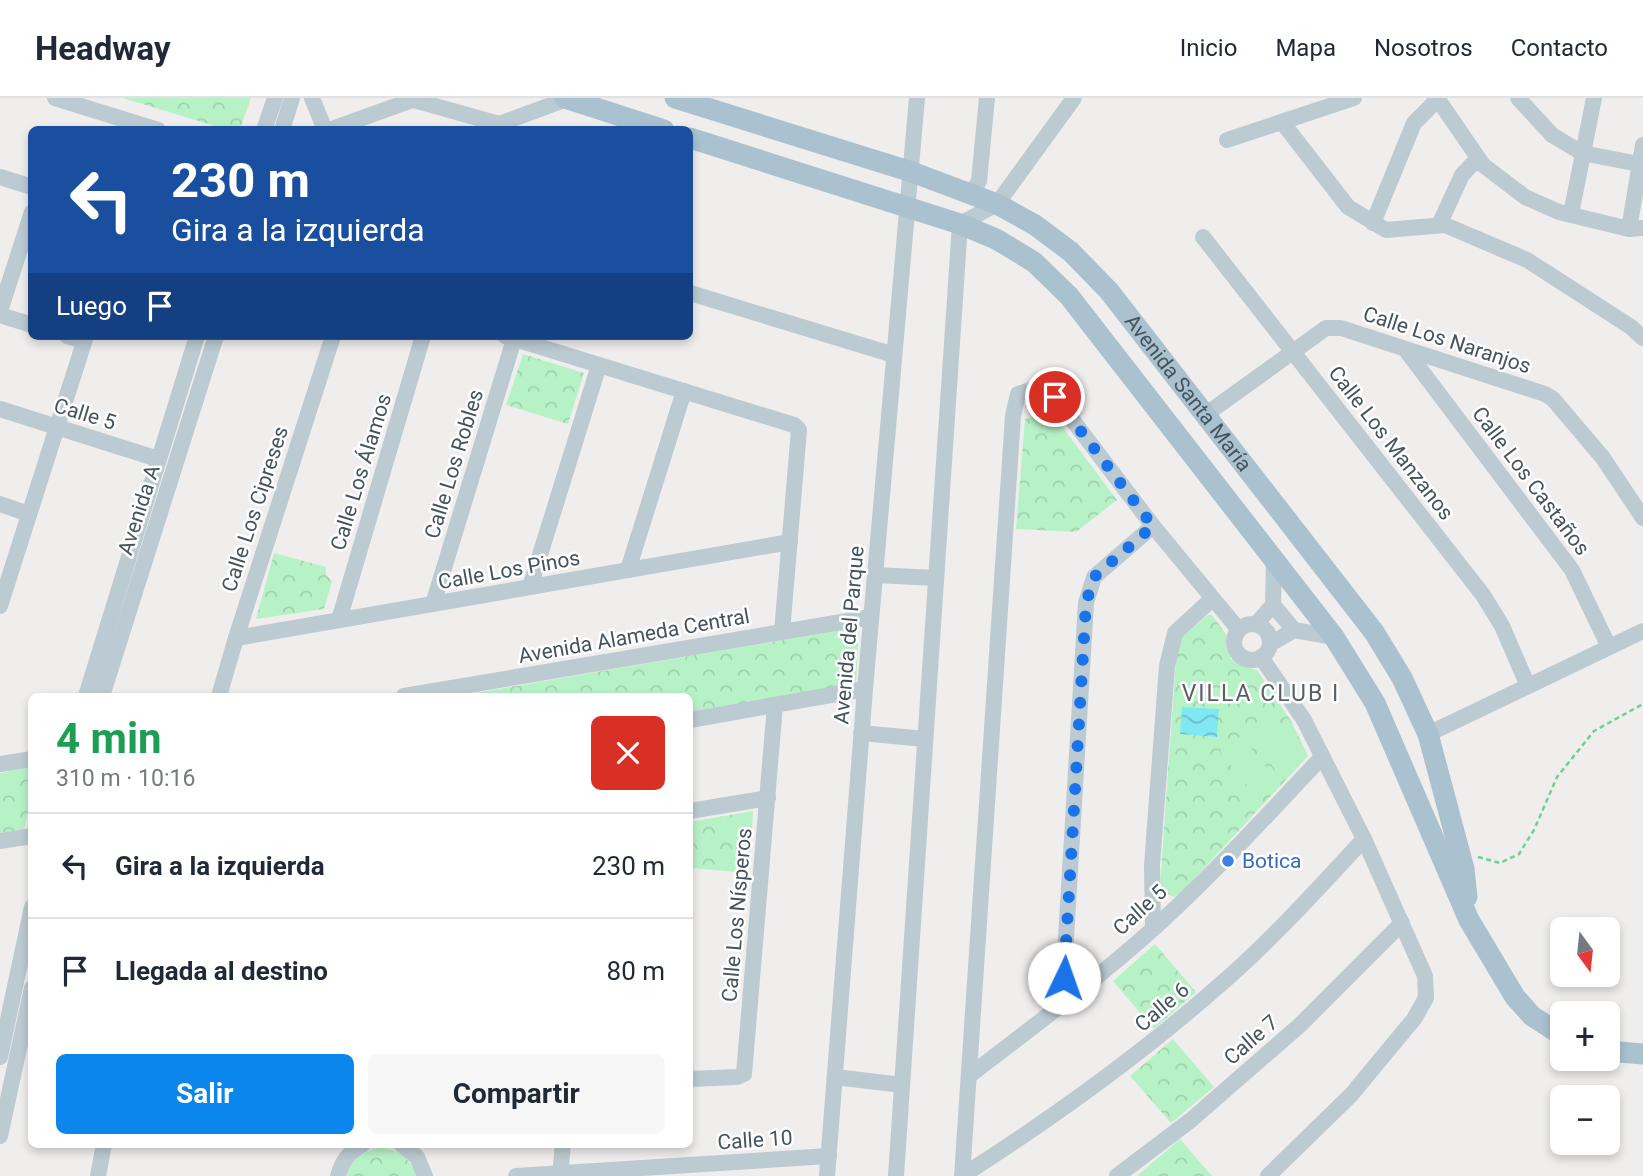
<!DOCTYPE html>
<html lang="es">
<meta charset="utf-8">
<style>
:root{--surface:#fff;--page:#f6f6f7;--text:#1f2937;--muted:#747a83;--line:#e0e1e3;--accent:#0a86ed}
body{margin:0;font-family:Roboto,sans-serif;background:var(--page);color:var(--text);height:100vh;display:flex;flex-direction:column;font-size:26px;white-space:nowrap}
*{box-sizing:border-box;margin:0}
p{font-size:23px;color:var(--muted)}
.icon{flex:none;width:38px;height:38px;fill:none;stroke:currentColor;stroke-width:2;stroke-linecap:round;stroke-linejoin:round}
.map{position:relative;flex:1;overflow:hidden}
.sheet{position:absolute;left:28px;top:595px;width:665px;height:455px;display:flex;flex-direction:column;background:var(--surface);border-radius:10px;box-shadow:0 4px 10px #0003}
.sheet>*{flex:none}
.hud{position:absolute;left:28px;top:28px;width:665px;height:214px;border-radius:10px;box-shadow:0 4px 10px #0003;background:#1a4fa0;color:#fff;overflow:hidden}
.needle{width:46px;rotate:165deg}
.fabs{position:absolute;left:1550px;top:819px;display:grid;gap:14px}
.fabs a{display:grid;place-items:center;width:70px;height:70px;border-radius:10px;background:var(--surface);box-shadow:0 4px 10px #0003;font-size:35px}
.pin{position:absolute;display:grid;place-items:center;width:60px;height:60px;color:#fff;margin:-30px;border:4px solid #fff;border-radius:50%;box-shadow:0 2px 7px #0007}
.me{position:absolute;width:77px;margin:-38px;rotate:3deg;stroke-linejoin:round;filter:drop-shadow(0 0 5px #0008)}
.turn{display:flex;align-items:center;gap:24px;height:147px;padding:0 28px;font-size:32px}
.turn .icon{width:91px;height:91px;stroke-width:2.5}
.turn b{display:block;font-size:49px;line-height:60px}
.then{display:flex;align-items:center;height:66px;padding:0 28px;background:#0003;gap:14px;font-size:26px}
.round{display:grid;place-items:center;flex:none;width:74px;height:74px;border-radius:10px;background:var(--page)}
.headline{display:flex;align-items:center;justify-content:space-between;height:119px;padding:0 28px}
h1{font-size:42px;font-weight:700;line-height:52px;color:#1e9e55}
.action{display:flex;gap:14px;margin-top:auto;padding:14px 28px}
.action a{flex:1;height:80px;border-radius:10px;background:var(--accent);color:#fff;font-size:28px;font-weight:700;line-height:80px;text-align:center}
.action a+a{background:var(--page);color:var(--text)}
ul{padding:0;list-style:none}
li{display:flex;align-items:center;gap:21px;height:105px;padding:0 28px;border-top:2px solid var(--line)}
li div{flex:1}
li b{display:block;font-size:26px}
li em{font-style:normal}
header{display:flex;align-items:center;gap:42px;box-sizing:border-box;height:98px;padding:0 35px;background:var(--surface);border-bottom:2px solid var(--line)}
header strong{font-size:33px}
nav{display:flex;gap:38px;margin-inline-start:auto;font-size:24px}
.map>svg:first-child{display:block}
.park{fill:url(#park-crowns)}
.pitch{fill:#b7f2c7}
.water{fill:url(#water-waves)}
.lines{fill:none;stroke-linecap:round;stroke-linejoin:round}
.path{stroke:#6cd395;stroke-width:2.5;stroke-dasharray:5 3.5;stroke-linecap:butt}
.minor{stroke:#bccad1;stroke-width:16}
.major{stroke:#aac1cf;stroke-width:21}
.route{stroke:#1a73e8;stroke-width:12;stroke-dasharray:0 21.6}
.shop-dot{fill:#3f7fe0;stroke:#fff;stroke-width:2.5}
.labels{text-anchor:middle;stroke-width:5;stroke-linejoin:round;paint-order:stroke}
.street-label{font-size:21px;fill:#44535c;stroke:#fff}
.shop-label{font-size:21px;fill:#366cbe;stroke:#fff;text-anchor:start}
.neighbourhood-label{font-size:23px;letter-spacing:2px;fill:#595f63;stroke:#fff}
</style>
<header>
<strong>Headway</strong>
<nav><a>Inicio</a><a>Mapa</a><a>Nosotros</a><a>Contacto</a></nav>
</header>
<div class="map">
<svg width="1643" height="1078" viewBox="0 0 1643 1078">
<defs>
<pattern id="park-crowns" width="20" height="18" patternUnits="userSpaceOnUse" patternTransform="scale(1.75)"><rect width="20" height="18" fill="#b7f2c7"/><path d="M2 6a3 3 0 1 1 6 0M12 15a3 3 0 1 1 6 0" fill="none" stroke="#9fd1ad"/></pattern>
<pattern id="water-waves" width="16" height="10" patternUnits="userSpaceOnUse" patternTransform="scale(1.75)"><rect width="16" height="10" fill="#80e7f3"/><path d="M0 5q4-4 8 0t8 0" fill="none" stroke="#6abec8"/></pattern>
</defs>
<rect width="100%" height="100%" fill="#f0eded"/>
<g class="park">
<path d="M 123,0 L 251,0 L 240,31 L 228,32 Z"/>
<path d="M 523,256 L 584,275 L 568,326 L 506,307 Z"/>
<path d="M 1051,314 L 1117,402 L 1076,434 L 1016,431 L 1025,321 Z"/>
<path d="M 274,455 L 326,469 L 326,477 L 332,483 L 324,511 L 256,521 Z"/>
<path d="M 1208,517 L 1212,517 L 1226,536 L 1226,549 L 1231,561 L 1243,568 L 1257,572 L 1291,623 L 1308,658 L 1182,794 L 1174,799 L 1161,794 L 1160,787 L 1177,547 L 1179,542 Z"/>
<path d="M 859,529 L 856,585 L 690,614 L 690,598 L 475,598 L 475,595 Z"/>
<path d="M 31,669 L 31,699 L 24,731 L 0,735 L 0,675 Z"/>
<path d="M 753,713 L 749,775 L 690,770 L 690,724 Z"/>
<path d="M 1155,846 L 1196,894 L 1154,931 L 1113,883 Z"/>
<path d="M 1173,941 L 1214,989 L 1171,1025 L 1130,978 Z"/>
<path d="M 1180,1041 L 1212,1078 L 1137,1078 Z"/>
<path d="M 376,1050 C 398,1050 408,1058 417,1078 L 347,1078 C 351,1062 361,1055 376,1050 Z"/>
</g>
<g class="pitch">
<path d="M 1266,617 L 1298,658 L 1277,674 L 1246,633 Z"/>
<path d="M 1241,638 L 1273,678 L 1252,694 L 1220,654 Z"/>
</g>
<path class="water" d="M 1182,609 L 1219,611 L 1217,639 L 1180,636 Z"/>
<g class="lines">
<path class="path" d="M 1478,759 L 1500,765 L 1519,756 L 1534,732 L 1557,679 L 1594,633 L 1643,606"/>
<g class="minor">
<path d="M 55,0 L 158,32"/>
<path d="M 312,0 L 325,32"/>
<path d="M 1437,0 L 1483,67 L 1525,99 L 1559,114 L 1629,131 L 1643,130"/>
<path d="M 1518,0 L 1552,37 L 1582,55 L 1639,66"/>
<path d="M 414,2 L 499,26 L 567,1"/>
<path d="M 1282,24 L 1348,109 L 1386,132 L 1445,127 L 1527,162 L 1631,229 L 1643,240"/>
<path d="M 264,32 L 275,0"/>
<path d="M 282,32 L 292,0"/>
<path d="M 329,32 L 418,0"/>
<path d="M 1227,42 L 1354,0"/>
<path d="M 0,79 L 32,89"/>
<path d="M 971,96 L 979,83 L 987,0"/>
<path d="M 1571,116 L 1594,0"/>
<path d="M 1373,125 L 1414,25 L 1439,0"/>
<path d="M 1439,127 L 1462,77 L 1478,60"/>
<path d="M 1629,131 L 1643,47"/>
<path d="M 1203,139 L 1483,497 L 1502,528 L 1528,588"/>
<path d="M 690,195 L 894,257"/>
<path d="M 0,213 L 32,114"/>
<path d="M 0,217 L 32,227"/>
<path d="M 67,238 L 84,243"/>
<path d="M 505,238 L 794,327 L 799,332 L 782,534"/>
<path d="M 1405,251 L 1572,472 L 1609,549"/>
<path d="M 0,311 L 158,361"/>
<path d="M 1205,317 L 1326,230 L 1341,230 L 1545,296 L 1553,301 L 1603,360 L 1643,420"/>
<path d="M 0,406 L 29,416"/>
<path d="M 628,472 L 684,293"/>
<path d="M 875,477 L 936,480"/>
<path d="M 530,489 L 599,267"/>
<path d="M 433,506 L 515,238"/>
<path d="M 1273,507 L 1294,532"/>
<path d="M 0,508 L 86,238"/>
<path d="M 339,522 L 423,238"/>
<path d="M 1256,526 L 1273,507 L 1274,462"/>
<circle cx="1252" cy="544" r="18"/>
<path d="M 236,540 L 790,444"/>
<path d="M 1270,546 L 1294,532 L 1334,539"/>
<path d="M 1261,559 L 1304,622 L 1364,741 L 1425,878 L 1426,900 L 1414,921 L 1351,997 L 1268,1078"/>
<path d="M 86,598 L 197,238"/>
<path d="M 102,598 L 216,238"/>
<path d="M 219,598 L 236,540 L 333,238"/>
<path d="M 404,598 L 871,519"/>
<path d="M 690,622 L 865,591"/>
<path d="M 861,635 L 925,641"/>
<path d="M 1428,636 L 1643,533"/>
<path d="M 0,666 L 32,661"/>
<path d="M 690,713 L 768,700"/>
<path d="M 0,743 L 32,738"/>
<path d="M 1153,830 L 1152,767 L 1167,568 L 1175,535 L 1212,501"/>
<path d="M 1062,907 L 1086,505 L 1094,479 L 1153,428"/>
<path d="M 0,959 L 32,809"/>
<path d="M 969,978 C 1031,930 1095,883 1153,831 C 1213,777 1267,717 1322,659"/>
<path d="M 835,979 L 902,987"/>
<path d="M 690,981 L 737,979 L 744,976 L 775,607"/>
<path d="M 0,1038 L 32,890"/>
<path d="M 401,1046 L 417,1059 L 425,1078"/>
<path d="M 98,1078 L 104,1046"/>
<path d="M 338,1078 C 342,1063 349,1054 363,1046"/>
<path d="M 516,1078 L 829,1058"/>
<path d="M 560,1078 L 563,1046"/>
<path d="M 827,1078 L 865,591 L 917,0"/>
<path d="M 896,1078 L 960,126 L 997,106 L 1074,0"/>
<path d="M 962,1078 L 1013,318 L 1018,296 L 1033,291 L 1055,299 L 1153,428 L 1239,532"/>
<path d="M 962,1078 C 1051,1021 1134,962 1214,892 C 1268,846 1316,793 1364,741"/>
<path d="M 1117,1078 L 1191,1022 L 1300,927 L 1402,825"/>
</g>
<g class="major">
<path d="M 565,0 L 664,32"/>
<path id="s1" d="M 675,0 L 912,74 L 997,106 L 1035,127 L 1071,154 L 1109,193 L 1374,534 L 1402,580 L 1428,636 L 1464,771 L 1467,799"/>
<path d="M 690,40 L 960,126 L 996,141 L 1034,164 L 1069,198 L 1334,539 L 1375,605 L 1469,822 L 1515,899 L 1532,918 L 1563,938"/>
<path d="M 1608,953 L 1643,956"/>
</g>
</g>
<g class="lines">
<path class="route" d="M 1055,299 L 1153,428 L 1094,479 L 1086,505 L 1064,880"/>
</g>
<circle class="shop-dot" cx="1228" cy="763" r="7"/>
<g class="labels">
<g class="street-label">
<text transform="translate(1447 242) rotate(18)" y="7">Calle Los Naranjos</text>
<text dy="7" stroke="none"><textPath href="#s1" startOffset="611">Avenida Santa María</textPath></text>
<text transform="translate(85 316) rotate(17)" y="7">Calle 5</text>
<text transform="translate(1391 345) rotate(52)" y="7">Calle Los Manzanos</text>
<text transform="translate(454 366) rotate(-73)" y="7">Calle Los Robles</text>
<text transform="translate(361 374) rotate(-73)" y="7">Calle Los Álamos</text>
<text transform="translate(1531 383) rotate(53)" y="7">Calle Los Castaños</text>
<text transform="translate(255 411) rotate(-72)" y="7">Calle Los Cipreses</text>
<text transform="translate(139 412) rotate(-72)" y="7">Avenida A</text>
<text transform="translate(509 472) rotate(-10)" y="7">Calle Los Pinos</text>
<text transform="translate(849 537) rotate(-85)" y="7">Avenida del Parque</text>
<text transform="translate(634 538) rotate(-10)" y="7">Avenida Alameda Central</text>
<text transform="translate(1140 812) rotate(-42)" y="7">Calle 5</text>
<text transform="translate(737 817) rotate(-85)" y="7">Calle Los Nísperos</text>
<text transform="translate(1162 909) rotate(-40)" y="7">Calle 6</text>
<text transform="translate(1251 942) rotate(-41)" y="7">Calle 7</text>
<text transform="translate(755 1042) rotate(-4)" y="7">Calle 10</text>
</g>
<g class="shop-label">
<text x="1242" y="770">Botica</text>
</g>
<g class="neighbourhood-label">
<text x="1261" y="603">VILLA CLUB I</text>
</g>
</g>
</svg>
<div class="fabs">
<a><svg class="needle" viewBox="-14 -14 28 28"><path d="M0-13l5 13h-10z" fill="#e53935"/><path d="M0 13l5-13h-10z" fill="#747a83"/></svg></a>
<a>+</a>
<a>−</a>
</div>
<div class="pin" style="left:1055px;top:299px;background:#d93025"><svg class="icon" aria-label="arrive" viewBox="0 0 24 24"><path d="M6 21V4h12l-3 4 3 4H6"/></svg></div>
<svg class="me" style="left:1064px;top:880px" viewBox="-20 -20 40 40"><circle r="19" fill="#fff"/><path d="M0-13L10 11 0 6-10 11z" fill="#1a73e8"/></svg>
<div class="hud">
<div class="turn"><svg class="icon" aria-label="left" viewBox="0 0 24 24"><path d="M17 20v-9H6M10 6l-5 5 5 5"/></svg><div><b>230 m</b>Gira a la izquierda</div></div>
<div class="then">Luego<svg class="icon" aria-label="arrive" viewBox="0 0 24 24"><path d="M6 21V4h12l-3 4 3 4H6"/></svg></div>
</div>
<section class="sheet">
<div class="headline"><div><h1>4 min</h1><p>310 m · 10:16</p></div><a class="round" style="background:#d93025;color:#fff"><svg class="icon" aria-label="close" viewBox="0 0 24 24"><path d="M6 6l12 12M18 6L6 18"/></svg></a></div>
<ul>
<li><svg class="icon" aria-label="left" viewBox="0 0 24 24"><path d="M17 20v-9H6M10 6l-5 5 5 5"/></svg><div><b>Gira a la izquierda</b></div><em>230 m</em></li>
<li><svg class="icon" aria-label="arrive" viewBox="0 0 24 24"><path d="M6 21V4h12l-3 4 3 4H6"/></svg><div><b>Llegada al destino</b></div><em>80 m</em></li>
</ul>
<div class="action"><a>Salir</a><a>Compartir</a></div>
</section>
</div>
